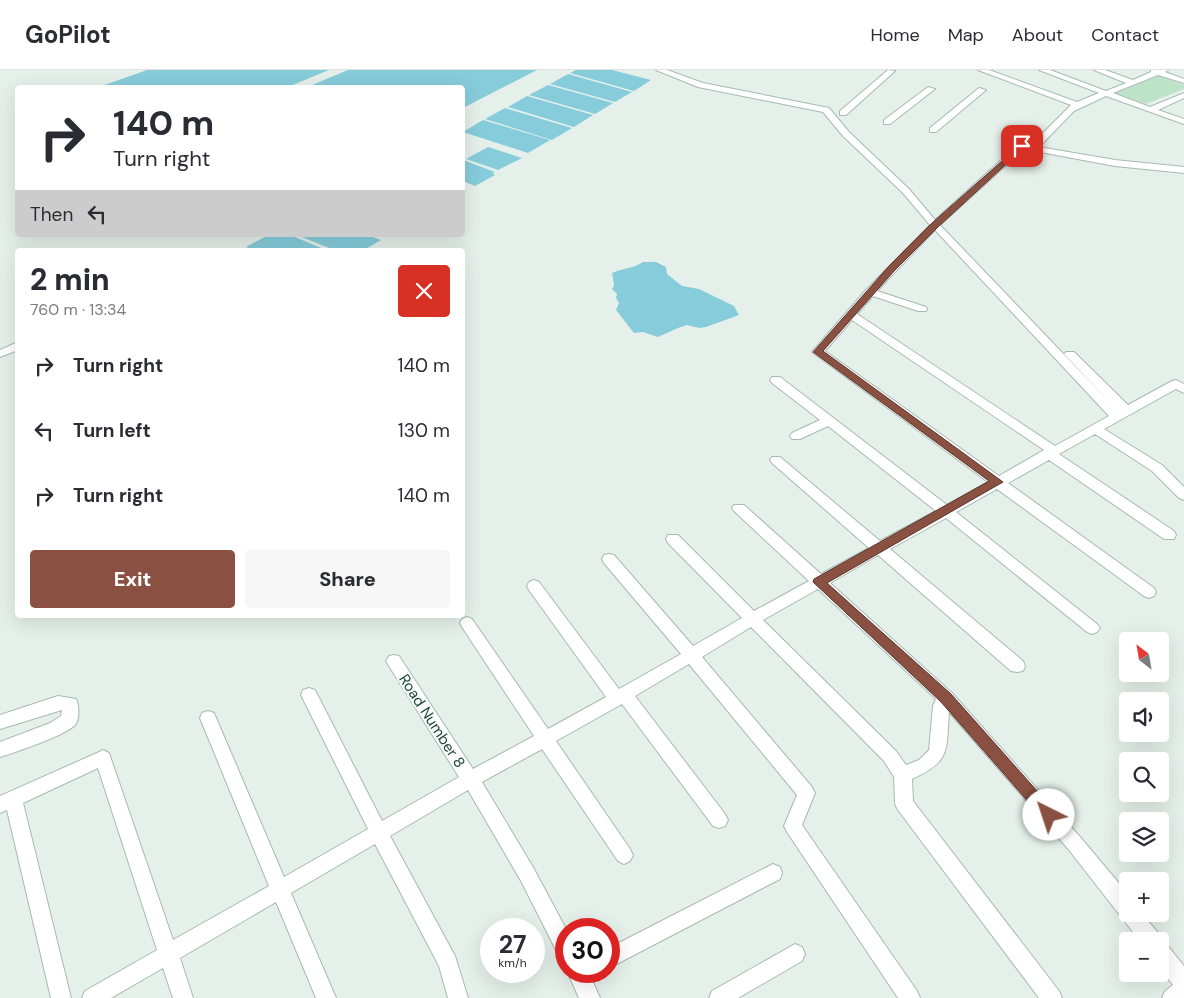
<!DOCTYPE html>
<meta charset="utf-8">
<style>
:root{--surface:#fff;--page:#f7f7f7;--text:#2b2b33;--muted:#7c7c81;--line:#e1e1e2;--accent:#8a5142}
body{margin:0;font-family:"DM Sans",sans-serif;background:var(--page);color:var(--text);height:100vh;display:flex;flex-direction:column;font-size:19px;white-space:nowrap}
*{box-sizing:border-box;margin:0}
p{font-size:16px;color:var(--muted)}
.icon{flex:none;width:28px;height:28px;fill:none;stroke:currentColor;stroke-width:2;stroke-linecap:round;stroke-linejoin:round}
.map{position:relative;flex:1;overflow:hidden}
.panel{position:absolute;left:15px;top:178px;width:450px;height:370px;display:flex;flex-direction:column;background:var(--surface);border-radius:5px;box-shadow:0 5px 20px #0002}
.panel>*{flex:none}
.banner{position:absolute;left:15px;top:15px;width:450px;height:152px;border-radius:5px;box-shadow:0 5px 20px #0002;background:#fff;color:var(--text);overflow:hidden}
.needle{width:32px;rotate:329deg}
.buttons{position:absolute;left:1119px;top:562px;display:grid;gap:10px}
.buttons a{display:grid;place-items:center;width:50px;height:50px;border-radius:5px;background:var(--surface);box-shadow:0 5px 20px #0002;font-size:25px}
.speed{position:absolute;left:480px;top:848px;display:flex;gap:10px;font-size:25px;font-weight:700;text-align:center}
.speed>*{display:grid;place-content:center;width:65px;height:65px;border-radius:50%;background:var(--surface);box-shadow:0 5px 20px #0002;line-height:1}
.speed small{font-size:12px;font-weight:400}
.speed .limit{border:8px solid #d22;background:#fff;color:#111}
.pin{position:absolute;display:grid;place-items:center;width:42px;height:42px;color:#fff;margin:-21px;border-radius:10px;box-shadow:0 2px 8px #0006}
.me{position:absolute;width:55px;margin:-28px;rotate:319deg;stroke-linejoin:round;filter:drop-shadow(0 0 4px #0008)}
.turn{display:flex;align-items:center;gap:18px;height:105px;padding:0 15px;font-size:22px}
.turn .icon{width:65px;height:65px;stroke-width:2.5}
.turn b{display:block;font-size:35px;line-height:42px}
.then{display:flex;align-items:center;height:48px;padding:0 15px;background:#0003;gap:10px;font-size:19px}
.round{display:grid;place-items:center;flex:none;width:52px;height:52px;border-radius:5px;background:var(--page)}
.summary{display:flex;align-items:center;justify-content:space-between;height:85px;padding:0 15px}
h1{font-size:30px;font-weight:800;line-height:38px}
.cta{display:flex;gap:10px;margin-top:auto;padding:10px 15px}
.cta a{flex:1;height:58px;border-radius:5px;background:var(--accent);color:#fff;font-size:20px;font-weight:800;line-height:58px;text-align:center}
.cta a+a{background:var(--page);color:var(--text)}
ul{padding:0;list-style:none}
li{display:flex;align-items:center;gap:15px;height:65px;padding:0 15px}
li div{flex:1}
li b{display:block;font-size:19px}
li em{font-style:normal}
header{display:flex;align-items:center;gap:30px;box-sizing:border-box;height:70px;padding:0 25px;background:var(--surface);border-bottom:1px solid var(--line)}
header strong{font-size:24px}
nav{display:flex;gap:28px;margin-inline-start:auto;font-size:18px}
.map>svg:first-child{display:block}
.green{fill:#bce3c7}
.water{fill:#87ccdb}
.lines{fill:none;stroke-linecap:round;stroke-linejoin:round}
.street-casing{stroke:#a6b9b3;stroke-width:2}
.street{fill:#fff;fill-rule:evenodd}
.route{fill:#8a5142;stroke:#5a352b}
.labels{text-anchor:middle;stroke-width:4;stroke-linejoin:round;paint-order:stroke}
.street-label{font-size:15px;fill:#21453c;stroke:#f6fbf9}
</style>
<header>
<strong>GoPilot</strong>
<nav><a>Home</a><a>Map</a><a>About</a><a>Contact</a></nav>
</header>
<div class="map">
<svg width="1184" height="928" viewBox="0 0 1184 928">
<rect width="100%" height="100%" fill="#e5f0eb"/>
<path class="green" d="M 1159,6 L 1184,15 L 1184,19 L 1146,34 L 1116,23 Z"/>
<g class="water">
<path d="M 147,0 L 329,0 L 288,17 L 99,17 Z"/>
<path d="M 348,0 L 537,0 L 463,38 L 462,18 L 307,17 Z"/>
<path d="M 576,0 L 612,0 L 651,10 L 634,21 L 570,3 Z"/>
<path d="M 568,4 L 632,22 L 615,32 L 550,14 Z"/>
<path d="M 548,15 L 613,33 L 595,44 L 529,25 Z"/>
<path d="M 527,26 L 593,45 L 574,57 L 508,37 Z"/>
<path d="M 505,38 L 572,58 L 552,70 L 485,49 Z"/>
<path d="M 483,50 L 550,70 L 528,83 L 463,62 Z"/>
<path d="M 488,77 L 522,88 L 498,100 L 466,89 Z"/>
<path d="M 463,90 L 495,102 L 492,103 L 495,105 L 475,116 L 463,111 Z"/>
<path d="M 268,165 L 290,165 L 326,180 L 254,180 L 246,177 Z"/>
<path d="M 297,165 L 368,165 L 381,170 L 364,180 L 334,180 Z"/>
<path d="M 643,192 L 656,192 L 666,197 L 667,204 L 682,216 L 699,219 L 734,236 L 739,245 L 706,257 L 699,258 L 687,255 L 678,258 L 658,267 L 643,262 L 634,263 L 616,240 L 619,233 L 616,228 L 617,224 L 612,219 L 614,215 L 612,203 C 622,198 633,199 643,192 Z"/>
</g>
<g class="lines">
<g class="street-casing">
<g id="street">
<path d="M 656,0 L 667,0 L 703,13 L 829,38 L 849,62 L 909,119 L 935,150 L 1019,74 L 1031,75 L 1071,35 L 978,0 L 989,0 L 1077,32 L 1099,23 L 1039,0 L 1050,0 L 1106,21 L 1126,13 L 1094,0 L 1105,0 L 1133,10 L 1151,2 L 1151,0 L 1168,0 L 1165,2 L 1184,9 L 1184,13 L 1158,5 L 1113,23 L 1150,37 L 1184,23 L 1184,28 L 1158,40 L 1184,49 L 1184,54 L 1106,26 L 1074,41 L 1039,77 L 1115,90 L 1184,97 L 1184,103 L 1115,96 L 1024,79 L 940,155 L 1118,341 L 1066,286 L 1064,284 L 1066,282 L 1074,282 L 1128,335 L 1172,311 L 1176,310 L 1184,314 L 1184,323 L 1176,319 L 1104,359 L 1162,395 L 1184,417 L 1184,430 L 1179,428 L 1152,401 L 1095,364 L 1059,384 L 1174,461 L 1176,465 L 1174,469 L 1164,469 L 1049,390 L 1008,413 L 1154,518 L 1156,522 L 1154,526 L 1149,528 L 1144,526 L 997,419 L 956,442 L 1097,554 L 1100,558 L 1097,562 L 1092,564 L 1087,562 L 946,448 L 890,479 L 1023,591 L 1025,596 L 1023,601 L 1017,602 L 1011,601 L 878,485 L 830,513 L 952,623 L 1081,768 L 1128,824 L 1128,844 L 1142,844 L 1159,864 L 1161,873 L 1167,875 L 1184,896 L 1184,928 L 1162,928 L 1165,921 L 1173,915 L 1160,898 L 1160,871 L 1140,871 L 1069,780 L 949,642 C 946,682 951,691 912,709 L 913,731 L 1059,921 L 1062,928 L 1039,928 L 898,740 L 895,734 L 894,707 L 884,691 L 751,557 L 702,587 L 812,717 L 815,723 L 802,755 L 917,921 L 920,928 L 898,928 L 787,762 L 784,756 L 797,725 L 689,594 L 635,626 L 725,744 L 728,750 L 725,756 L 719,758 L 713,756 L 622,634 L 556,671 L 630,779 L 633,785 L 630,791 L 624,794 L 618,791 L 542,679 L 482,712 L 534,799 L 566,859 L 566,889 L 559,886 L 521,811 L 468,720 L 390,766 L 455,886 L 468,928 L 448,928 L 439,896 L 375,774 L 291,823 L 336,928 L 316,928 L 276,832 L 180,888 L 193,928 L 173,928 L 163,898 L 111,928 L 82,928 L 85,921 L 157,880 L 98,698 L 23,733 L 71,928 L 51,928 L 7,740 L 0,743 L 0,726 L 97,683 L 103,680 L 109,683 L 173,870 L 269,816 L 200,648 L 202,643 L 208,641 L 214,643 L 284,807 L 368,759 L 301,625 L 303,620 L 309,618 L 315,620 L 382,751 L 459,707 L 389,596 L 386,591 L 389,586 L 394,585 L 399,586 L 473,699 L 534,666 L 462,557 L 460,553 L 462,549 L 467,547 L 472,549 L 548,659 L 606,627 L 529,520 L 527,516 L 529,512 L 534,510 L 539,512 L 619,619 L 681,584 L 604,493 L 602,489 L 604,485 L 609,484 L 614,485 L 693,576 L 742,548 L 668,473 L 666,469 L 668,465 L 678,465 L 754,541 L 809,511 L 734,441 L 732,438 L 734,435 L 744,435 L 821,504 L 869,478 L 772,393 L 770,390 L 772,387 L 780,387 L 880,471 L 936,441 L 828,356 L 800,369 L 792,369 L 790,366 L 792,363 L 820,350 L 772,313 L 770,310 L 772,307 L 780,307 L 947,435 L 988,412 L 812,282 L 866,220 L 930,155 L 903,123 L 843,66 L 823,42 L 698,17 ZM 935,160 L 1109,346 L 1055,376 L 857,244 L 873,226 L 918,241 L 926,241 L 927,239 L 926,237 L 877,221 ZM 852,250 L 1044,380 L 999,406 L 825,281 ZM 818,519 L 936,629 L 933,636 L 929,680 L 919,690 L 906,695 L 896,681 L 763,550 Z"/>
<path d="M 888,0 L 895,1 L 846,45 L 840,45 L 840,41 Z"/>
<path d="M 928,17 L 935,19 L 890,54 L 884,54 L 884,50 Z"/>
<path d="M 979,18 L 986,20 L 936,62 L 930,62 L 930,58 Z"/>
<path d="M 18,272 L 18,280 L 0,287 L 0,280 Z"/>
<path d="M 58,626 L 76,629 C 79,635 80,649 75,655 C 64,666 16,682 0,687 L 0,672 L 50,653 L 61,646 L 62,640 L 0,659 L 0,645 Z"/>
<path d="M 773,794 L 780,797 L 782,803 L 780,809 L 609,898 L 609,878 Z"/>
<path d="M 795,874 L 802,877 L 805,884 L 802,891 L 738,928 L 709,928 L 712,921 Z"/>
<path d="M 567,901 L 588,901 L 600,928 L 579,928 Z"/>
</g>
</g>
<use href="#street" class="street"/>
</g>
<path class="route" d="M 1020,75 L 1026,76 L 938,157 L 895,200 L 823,281 L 1003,412 L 827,513 L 951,624 L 1054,740 L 1057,745 L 1054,750 L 1049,752 L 1044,750 L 941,632 L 813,512 L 814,509 L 989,411 L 813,282 L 889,196 L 932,153 Z"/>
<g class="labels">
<g class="street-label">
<text transform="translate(432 651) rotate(57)" y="5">Road Number 8</text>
</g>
</g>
</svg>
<div class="buttons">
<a><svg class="needle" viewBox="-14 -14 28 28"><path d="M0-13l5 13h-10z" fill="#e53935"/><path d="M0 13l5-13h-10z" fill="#7c7c81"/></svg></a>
<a><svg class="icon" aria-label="sound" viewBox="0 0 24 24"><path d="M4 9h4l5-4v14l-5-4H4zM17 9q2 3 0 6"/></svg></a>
<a><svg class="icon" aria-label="search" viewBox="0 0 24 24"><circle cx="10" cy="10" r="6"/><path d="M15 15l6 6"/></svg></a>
<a><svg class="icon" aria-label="layers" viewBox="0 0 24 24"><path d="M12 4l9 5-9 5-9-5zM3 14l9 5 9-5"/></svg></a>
<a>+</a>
<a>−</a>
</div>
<div class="speed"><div>27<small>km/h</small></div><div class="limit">30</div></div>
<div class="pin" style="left:1022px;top:76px;background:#d93025"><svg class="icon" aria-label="arrive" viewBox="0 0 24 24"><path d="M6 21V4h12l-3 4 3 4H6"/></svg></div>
<svg class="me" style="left:1049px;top:745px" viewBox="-20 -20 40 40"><circle r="19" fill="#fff"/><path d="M0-13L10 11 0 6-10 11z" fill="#8a5142"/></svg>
<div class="banner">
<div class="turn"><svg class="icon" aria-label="right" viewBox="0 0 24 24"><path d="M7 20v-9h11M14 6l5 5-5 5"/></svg><div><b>140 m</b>Turn right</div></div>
<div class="then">Then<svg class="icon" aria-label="left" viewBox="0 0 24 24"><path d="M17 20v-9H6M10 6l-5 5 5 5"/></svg></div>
</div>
<section class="panel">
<div class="summary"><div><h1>2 min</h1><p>760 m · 13:34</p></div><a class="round" style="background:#d93025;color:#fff"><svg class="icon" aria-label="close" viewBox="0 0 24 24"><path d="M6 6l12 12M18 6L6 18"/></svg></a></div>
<ul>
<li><svg class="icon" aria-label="right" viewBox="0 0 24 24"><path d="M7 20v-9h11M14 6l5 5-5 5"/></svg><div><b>Turn right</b></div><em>140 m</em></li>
<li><svg class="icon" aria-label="left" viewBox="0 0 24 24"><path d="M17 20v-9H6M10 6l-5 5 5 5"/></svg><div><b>Turn left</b></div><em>130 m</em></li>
<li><svg class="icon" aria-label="right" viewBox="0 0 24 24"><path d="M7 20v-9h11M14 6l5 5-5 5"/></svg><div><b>Turn right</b></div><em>140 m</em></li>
</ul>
<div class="cta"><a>Exit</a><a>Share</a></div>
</section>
</div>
